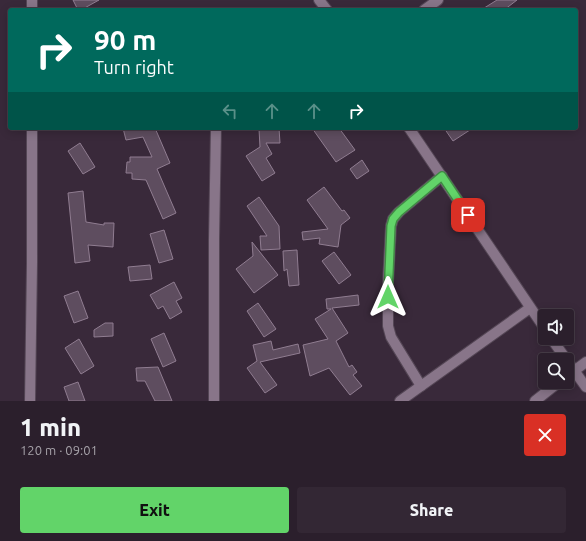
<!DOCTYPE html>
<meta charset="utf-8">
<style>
:root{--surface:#2b1f2c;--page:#332734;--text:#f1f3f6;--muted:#a6a2a9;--line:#473d48;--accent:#62d469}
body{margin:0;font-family:Ubuntu,sans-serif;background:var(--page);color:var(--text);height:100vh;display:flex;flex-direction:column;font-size:15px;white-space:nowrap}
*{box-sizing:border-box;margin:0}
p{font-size:13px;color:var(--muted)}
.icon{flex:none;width:22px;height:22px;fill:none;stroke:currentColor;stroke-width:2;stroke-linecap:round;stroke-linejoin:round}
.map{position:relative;height:401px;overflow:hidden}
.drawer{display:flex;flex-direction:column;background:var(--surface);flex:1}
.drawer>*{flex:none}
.hud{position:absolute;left:8px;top:8px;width:570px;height:122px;border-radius:4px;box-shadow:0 2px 10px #0003,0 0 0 1px var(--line);background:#00695c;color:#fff;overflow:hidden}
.fabs{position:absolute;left:538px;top:309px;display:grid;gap:8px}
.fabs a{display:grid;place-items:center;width:36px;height:36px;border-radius:4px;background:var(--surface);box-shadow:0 2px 10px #0003,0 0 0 1px var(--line);font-size:20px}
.pin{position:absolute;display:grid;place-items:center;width:34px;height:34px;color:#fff;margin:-17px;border-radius:8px;box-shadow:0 2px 6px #0006}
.me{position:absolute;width:44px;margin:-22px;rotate:0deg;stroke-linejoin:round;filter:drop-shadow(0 0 3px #0008)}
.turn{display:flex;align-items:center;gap:14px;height:84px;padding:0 20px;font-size:18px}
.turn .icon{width:52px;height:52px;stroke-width:2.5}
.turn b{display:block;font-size:28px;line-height:34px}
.lanes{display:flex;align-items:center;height:38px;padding:0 20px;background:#0003;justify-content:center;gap:20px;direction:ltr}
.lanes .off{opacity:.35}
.round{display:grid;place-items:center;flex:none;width:42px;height:42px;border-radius:4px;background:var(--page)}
.head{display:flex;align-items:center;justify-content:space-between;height:68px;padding:0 20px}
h1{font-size:24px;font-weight:800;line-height:30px}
.cta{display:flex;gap:8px;margin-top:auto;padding:8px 20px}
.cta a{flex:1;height:46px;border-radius:4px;background:var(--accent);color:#111;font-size:16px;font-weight:800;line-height:46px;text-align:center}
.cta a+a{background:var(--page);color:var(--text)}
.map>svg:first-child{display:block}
.building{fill:#5e4d5f;stroke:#907d91}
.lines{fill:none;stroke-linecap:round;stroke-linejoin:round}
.street-casing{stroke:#544655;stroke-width:12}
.secondary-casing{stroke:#544655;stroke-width:12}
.street{stroke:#887589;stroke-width:10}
.secondary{stroke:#887589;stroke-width:10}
.route-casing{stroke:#408a44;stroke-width:10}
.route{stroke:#62d469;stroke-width:7}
</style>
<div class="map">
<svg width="586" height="401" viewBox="0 0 586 401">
<rect width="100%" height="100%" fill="#39293a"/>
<g class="building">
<path d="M 73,0 L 99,0 L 81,10 L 78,10 Z"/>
<path d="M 497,0 L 517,0 L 504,10 L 481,10 Z"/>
<path d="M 123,128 L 155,128 L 170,163 L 157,169 L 176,213 L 163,219 L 146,180 L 132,179 L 132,173 L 126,173 L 127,162 L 130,162 L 130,157 L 152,157 L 143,137 L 126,140 Z"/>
<path d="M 279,128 L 280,143 L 266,143 L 272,154 L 266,158 L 275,173 L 262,181 L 246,156 L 260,147 L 259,129 Z"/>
<path d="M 312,128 L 339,128 L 355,150 L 336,162 Z"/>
<path d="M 444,128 L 473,128 L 453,141 Z"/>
<path d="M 80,143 L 95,167 L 83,174 L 68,151 Z"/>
<path d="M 362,160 L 369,171 L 357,179 L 350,169 Z"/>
<path d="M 324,187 L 342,211 L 344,210 L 350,218 L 341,225 L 338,247 L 319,244 L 320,238 L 303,240 L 302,232 L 328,229 L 307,200 Z"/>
<path d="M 83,191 L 86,222 L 104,225 L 104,223 L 114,223 L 113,247 L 88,245 L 90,261 L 75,263 L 68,193 Z"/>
<path d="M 259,197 L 279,226 L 280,249 L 261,250 L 260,236 L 267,236 L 247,206 Z"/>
<path d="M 164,230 L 173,259 L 159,263 L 150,234 Z"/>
<path d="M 252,242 L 278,275 L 254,293 L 236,269 L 253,256 Z"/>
<path d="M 297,250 L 299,285 L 289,286 L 287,269 L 284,271 L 283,251 Z"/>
<path d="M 334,252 L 351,275 L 339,284 L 322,261 Z"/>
<path d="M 150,265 L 152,279 L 130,281 L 128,267 Z"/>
<path d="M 174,282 L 182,298 L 176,301 L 182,312 L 170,319 L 163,306 L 158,309 L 150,295 Z"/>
<path d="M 78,291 L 88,318 L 74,323 L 64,296 Z"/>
<path d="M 358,295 L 359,305 L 332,308 L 348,333 L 336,341 L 349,367 L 352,365 L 357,372 L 353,375 L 362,386 L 350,395 L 329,368 L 310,376 L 303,345 L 328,339 L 315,319 L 331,309 L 327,309 L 326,299 Z"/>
<path d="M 258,303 L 276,329 L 264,337 L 247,311 Z"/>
<path d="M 105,323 L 113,323 L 113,336 L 94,337 L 94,330 Z"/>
<path d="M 164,333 L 176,361 L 163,367 L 151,339 Z"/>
<path d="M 79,339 L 94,366 L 81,374 L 65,348 Z"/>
<path d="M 271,341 L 273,350 L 298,344 L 300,353 L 260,362 L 277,385 L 265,393 L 247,368 L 257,361 L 253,345 Z"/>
<path d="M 158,367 L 168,391 L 172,401 L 155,401 L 145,381 L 137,381 L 136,368 Z"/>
<path d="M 78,382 L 85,401 L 69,401 L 64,387 Z"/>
</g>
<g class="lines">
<g class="street-casing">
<g id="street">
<path d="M 32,0 L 32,10"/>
<path d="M 424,10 L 438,0"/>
<path d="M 421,386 L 391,337 L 388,326 L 388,283 L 391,226 L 393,219 L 399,212 L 442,176"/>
<path d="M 30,401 L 32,263 L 32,128"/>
<path d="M 214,401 L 214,239 L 216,128"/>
<path d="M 400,401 L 530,308"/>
</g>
</g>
<g class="secondary-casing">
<g id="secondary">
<path d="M 319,0 L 327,10"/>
<path d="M 409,128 L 545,329"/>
<path d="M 551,338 L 586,387"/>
<path d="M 567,376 L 586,362"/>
<path d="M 535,401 L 559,382"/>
</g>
</g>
<use href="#street" class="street"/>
<use href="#secondary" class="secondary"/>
</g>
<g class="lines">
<g class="route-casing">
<path id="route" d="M 388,297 L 391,226 L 393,219 L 399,212 L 442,176 L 468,215"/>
</g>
<use href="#route" class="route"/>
</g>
</svg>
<div class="fabs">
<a><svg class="icon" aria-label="sound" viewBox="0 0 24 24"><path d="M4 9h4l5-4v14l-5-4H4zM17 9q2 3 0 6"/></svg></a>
<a><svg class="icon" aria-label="search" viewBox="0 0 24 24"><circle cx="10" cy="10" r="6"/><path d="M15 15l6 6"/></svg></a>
</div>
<div class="pin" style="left:468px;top:215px;background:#d93025"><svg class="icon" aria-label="arrive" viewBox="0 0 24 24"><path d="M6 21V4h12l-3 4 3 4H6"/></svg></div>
<svg class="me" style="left:388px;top:297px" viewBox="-20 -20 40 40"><path d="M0-17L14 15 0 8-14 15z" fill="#62d469" stroke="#fff" stroke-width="4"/></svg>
<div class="hud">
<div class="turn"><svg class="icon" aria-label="right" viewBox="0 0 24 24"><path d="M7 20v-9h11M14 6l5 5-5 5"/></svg><div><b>90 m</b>Turn right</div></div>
<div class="lanes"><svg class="icon off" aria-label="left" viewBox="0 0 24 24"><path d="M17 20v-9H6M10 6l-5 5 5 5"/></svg><svg class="icon off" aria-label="ahead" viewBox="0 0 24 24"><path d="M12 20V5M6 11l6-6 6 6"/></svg><svg class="icon off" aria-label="ahead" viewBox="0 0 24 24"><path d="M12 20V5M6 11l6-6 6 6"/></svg><svg class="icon" aria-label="right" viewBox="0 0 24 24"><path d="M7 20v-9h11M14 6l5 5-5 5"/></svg></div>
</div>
</div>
<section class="drawer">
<div class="head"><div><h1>1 min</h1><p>120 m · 09:01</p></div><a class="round" style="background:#d93025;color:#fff"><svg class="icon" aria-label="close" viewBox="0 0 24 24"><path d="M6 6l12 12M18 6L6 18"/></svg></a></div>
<div class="cta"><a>Exit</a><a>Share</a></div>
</section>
